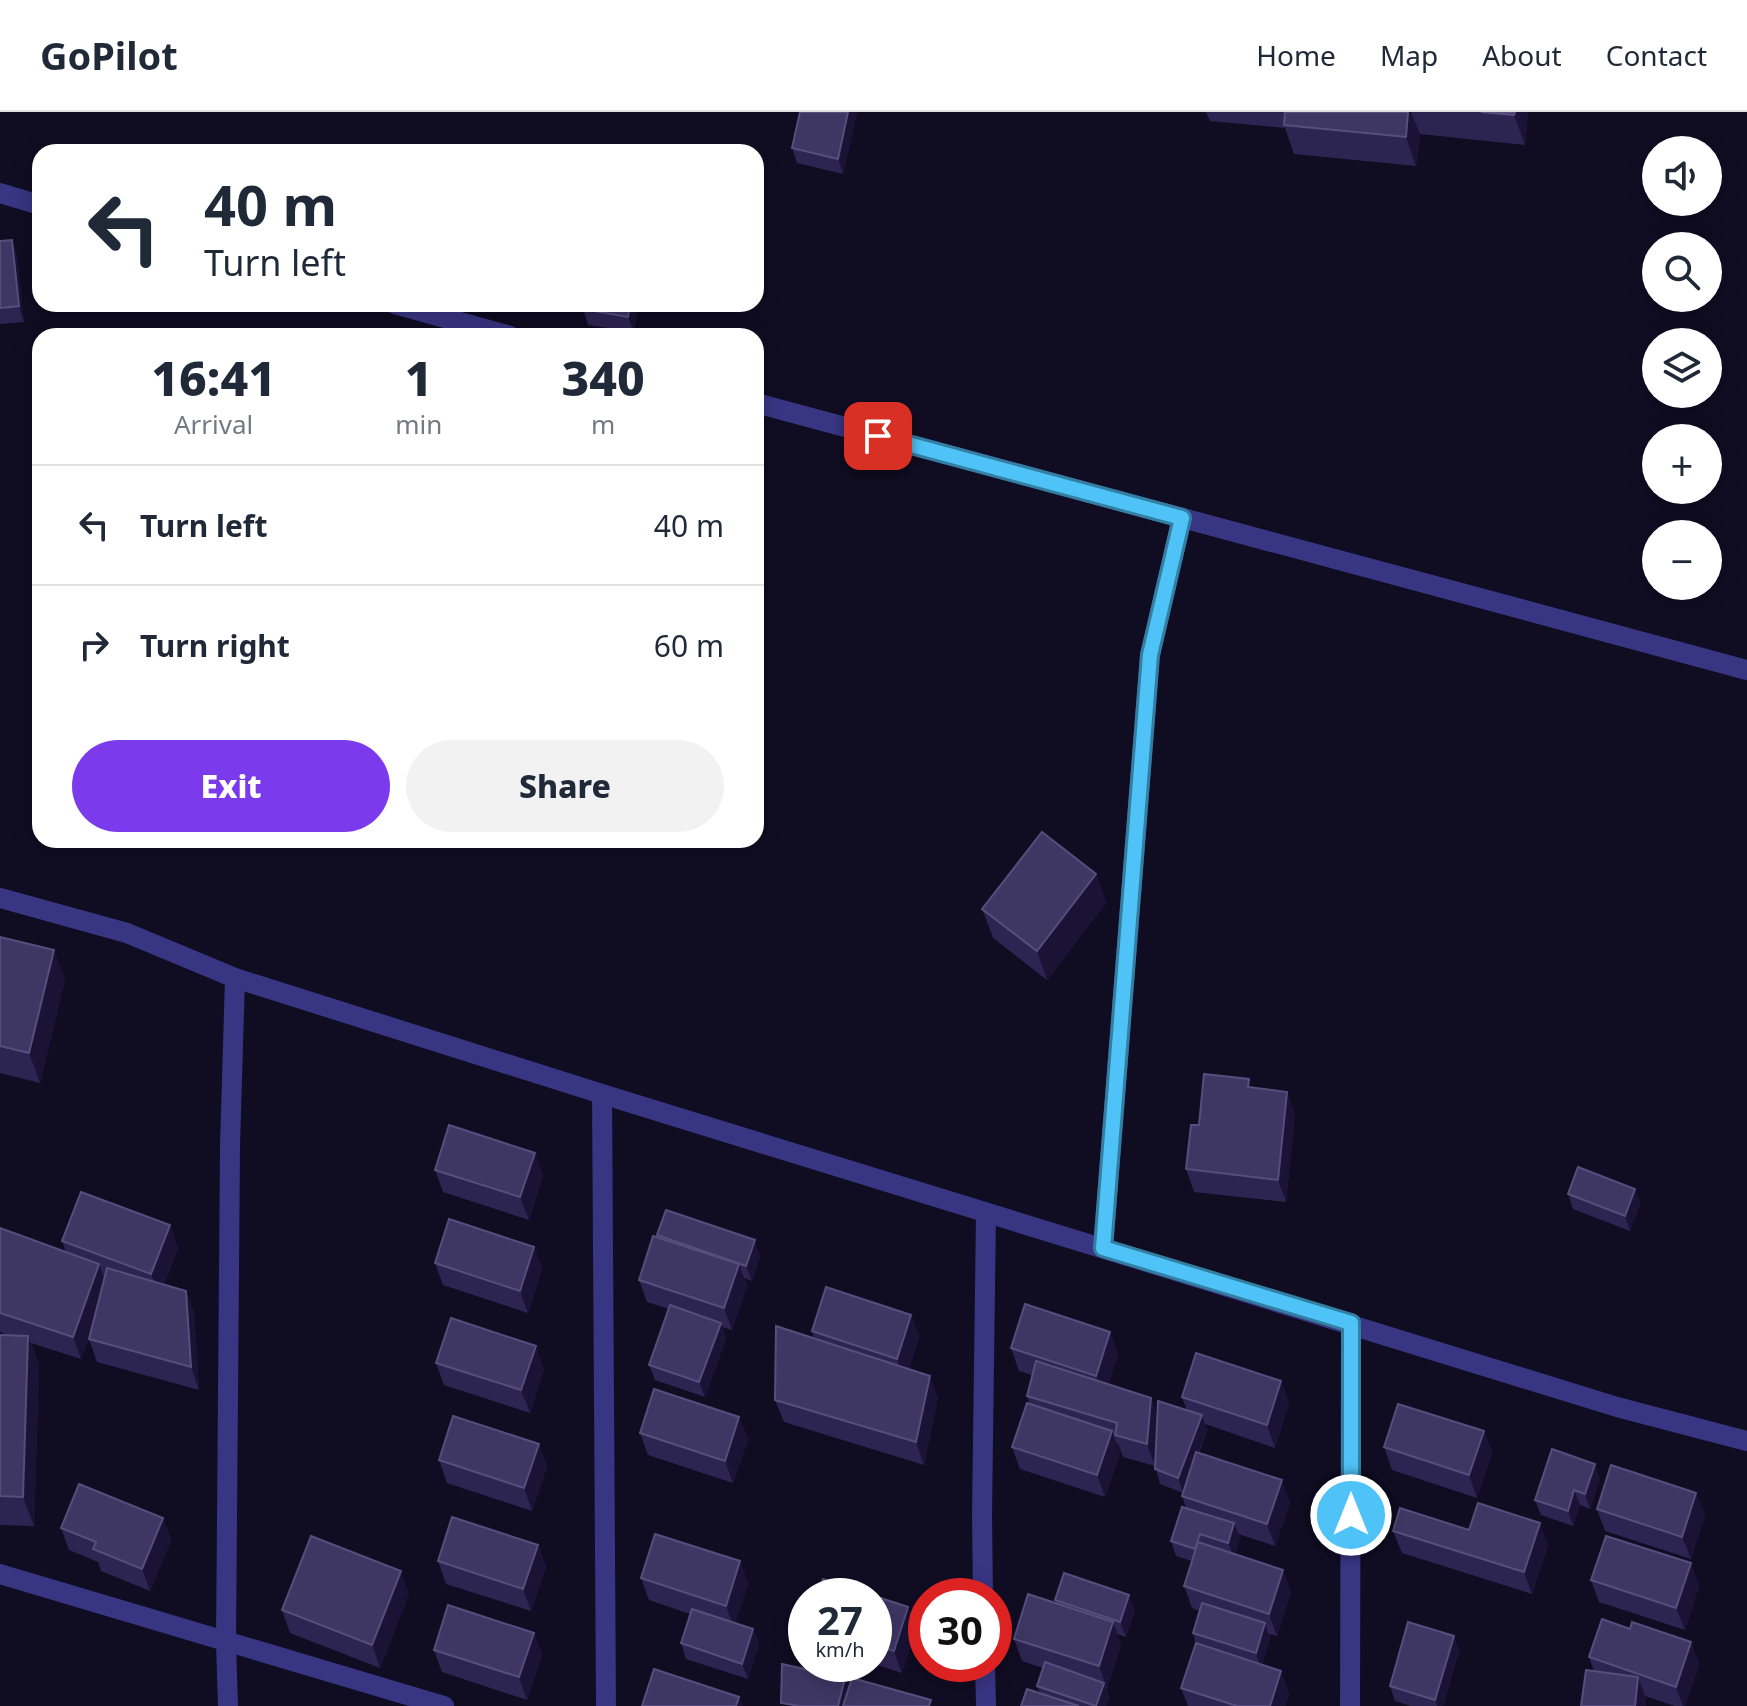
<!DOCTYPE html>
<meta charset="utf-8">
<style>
:root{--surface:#fff;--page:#f2f2f3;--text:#1f2937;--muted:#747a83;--line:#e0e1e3;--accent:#7c3aed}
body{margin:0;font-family:"Noto Sans",sans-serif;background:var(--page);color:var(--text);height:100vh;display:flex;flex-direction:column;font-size:30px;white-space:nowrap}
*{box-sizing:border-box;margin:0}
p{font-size:26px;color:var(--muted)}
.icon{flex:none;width:44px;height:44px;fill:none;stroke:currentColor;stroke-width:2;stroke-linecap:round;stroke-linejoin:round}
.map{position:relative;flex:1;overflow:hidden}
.details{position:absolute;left:32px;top:216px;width:732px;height:520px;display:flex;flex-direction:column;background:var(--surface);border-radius:24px;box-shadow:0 4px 20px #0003}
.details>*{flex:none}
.guide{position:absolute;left:32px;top:32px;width:732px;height:168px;border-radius:24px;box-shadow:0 4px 20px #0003;background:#fff;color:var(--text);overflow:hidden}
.controls{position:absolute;left:1642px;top:24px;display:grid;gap:16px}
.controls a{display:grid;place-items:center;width:80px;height:80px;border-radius:50%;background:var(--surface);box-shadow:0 4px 20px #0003;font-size:40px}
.speed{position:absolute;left:788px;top:1466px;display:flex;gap:16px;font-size:40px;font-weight:700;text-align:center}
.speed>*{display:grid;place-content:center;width:104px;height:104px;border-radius:50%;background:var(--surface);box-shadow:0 4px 20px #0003;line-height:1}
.speed small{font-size:20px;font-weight:400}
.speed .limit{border:12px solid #d22;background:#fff;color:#111}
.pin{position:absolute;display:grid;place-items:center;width:68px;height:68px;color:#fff;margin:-34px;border-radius:16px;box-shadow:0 4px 12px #0006}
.me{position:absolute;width:88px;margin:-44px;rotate:0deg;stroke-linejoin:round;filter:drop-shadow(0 0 6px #0008)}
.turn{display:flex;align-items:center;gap:28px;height:168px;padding:0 40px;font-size:36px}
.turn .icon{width:104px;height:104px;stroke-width:2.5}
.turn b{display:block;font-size:56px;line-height:68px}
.eta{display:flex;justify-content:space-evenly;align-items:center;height:136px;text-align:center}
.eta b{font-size:48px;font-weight:800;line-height:56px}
.button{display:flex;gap:16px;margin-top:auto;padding:16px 40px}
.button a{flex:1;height:92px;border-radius:48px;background:var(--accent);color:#fff;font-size:32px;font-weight:800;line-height:92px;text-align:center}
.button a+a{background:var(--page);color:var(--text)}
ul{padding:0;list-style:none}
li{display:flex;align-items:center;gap:24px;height:120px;padding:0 40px;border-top:2px solid var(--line)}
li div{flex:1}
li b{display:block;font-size:30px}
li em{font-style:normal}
header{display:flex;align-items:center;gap:48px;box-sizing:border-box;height:112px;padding:0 40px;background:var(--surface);border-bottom:2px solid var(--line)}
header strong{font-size:38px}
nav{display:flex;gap:44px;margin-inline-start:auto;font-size:28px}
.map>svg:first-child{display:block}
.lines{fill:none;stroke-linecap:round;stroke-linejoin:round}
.minor{stroke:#383583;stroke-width:20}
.wall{fill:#2d2551}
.shaded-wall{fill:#1a1336}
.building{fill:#3e3764;stroke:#564e7c;stroke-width:2}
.route-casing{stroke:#337fa1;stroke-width:20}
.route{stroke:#4fc3f7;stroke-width:14}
</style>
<header>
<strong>GoPilot</strong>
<nav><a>Home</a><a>Map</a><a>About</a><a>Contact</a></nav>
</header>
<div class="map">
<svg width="1747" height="1594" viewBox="0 0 1747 1594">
<rect width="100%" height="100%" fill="#100c22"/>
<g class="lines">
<g class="minor">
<path d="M 0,81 L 40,93"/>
<path d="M 395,192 L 510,224"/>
<path d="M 756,291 L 1747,558"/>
<path d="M 0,786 L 127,821 L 235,866 L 602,982 L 1617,1295 L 1747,1329"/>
<path d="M 602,982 L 606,1594"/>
<path d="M 1103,1136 L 1150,543 L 1182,406"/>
<path d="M 0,1462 L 444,1594"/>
<path d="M 983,1484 L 982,1404 L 986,1101"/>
<path d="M 985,1552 L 986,1594"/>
<path d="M 228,1594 L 226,1531 L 230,1034 L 235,866"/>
<path d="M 1350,1594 L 1351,1211"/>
</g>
</g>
<g class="wall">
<path d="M 800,0 L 857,0 L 843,62 L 797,51 L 792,36 Z"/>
<path d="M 1206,0 L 1528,0 L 1525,33 L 1420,22 L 1416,54 L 1294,42 L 1285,16 L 1210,9 Z"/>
<path d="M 0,129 L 17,143 L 24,210 L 0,212 Z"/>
<path d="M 583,192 L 638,192 L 634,220 L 588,213 L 583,197 Z"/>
<path d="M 1096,762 L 1106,791 L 1047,868 L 993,826 L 982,797 Z"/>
<path d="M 0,825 L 65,867 L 40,971 L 0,961 Z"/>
<path d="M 1252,976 L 1295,1002 L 1286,1090 L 1194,1080 L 1186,1057 L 1199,1013 Z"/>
<path d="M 435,1058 L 543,1063 L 529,1108 L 443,1080 Z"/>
<path d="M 1635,1077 L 1640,1092 L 1630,1119 L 1573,1097 L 1568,1082 Z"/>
<path d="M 170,1113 L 178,1136 L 164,1172 L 186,1179 L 194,1201 L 199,1278 L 97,1250 L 89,1227 L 91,1219 L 81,1247 L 31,1231 L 39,1253 L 34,1414 L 0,1413 L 0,1223 L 7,1223 L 0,1220 L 0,1116 L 66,1140 L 62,1129 Z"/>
<path d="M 657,1123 L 760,1144 L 752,1169 L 744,1166 L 747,1174 L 732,1218 L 722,1215 L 726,1226 L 705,1285 L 655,1268 L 649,1253 L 669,1197 L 647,1190 L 639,1168 L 658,1125 Z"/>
<path d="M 534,1135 L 542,1157 L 528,1201 L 443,1173 L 435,1151 Z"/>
<path d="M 911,1203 L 919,1225 L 909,1257 L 938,1286 L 924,1353 L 784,1310 L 775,1288 L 814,1226 L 812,1219 Z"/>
<path d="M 1110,1220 L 1118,1242 L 1108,1272 L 1151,1286 L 1157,1303 L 1187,1299 L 1182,1285 L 1281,1269 L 1289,1291 L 1275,1336 L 1205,1312 L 1207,1318 L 1199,1341 L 1290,1390 L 1275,1434 L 1238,1422 L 1240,1426 L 1235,1442 L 1291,1480 L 1277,1524 L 1269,1522 L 1270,1526 L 1262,1553 L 1281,1559 L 1289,1582 L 1285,1594 L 1188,1594 L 1181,1576 L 1196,1532 L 1193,1521 L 1200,1499 L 1192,1496 L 1184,1474 L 1192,1449 L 1176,1444 L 1171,1429 L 1186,1396 L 1182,1384 L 1183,1381 L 1160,1372 L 1155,1354 L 1123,1345 L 1118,1332 L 1116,1331 L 1120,1341 L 1105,1385 L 1020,1357 L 1012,1335 L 1030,1292 L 1027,1284 L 1032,1263 L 1019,1259 L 1011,1236 Z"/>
<path d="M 436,1251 L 544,1257 L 530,1301 L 444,1273 Z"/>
<path d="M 739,1305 L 748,1327 L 733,1371 L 648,1343 L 640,1321 Z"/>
<path d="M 1484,1319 L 1492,1341 L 1477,1386 L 1392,1358 L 1384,1335 Z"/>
<path d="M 539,1332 L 547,1354 L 532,1399 L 447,1371 L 439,1348 Z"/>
<path d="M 1600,1367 L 1590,1397 L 1580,1393 L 1573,1414 L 1541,1403 L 1535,1388 Z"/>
<path d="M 1696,1381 L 1705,1403 L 1691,1447 L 1605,1419 L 1597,1397 Z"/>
<path d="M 163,1406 L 171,1428 L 150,1479 L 101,1459 L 98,1450 L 69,1438 L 61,1416 Z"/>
<path d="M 1469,1418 L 1548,1433 L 1532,1482 L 1402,1441 L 1393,1419 Z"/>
<path d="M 538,1433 L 546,1455 L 531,1499 L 446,1472 L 438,1449 Z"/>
<path d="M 740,1449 L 748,1472 L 735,1511 L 753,1517 L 759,1532 L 748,1567 L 686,1547 L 681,1531 L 690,1502 L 649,1488 L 641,1466 Z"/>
<path d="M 1691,1451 L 1699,1474 L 1685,1518 L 1599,1490 L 1591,1468 Z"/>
<path d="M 409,1481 L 380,1556 L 290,1521 L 282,1498 Z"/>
<path d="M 874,1484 L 908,1495 L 916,1517 L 902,1561 L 874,1552 Z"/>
<path d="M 1055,1488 L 1135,1498 L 1126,1525 L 1117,1522 L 1121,1533 L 1107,1577 L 1106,1576 L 1109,1586 L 1106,1594 L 1021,1594 L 1040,1581 L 1037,1574 L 1043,1556 L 1022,1549 L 1014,1527 L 1057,1492 Z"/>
<path d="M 1630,1517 L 1691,1530 L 1699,1553 L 1685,1594 L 1675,1594 L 1645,1584 L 1646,1587 L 1594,1559 L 1589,1545 Z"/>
<path d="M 534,1521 L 542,1543 L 527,1588 L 442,1560 L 434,1538 Z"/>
<path d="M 1454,1524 L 1459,1539 L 1443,1594 L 1411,1594 L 1395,1589 L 1390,1574 Z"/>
</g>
<g class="shaded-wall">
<path d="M 848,0 L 857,0 L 843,62 L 838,47 Z"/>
<path d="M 1408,0 L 1411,0 L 1420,22 L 1416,54 L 1406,25 Z"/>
<path d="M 1515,0 L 1528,0 L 1525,33 L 1514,3 Z"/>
<path d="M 12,128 L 17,143 L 24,210 L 19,194 Z"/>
<path d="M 630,192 L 638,192 L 634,220 L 628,205 Z"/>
<path d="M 1096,762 L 1106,791 L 1047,868 L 1037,839 Z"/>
<path d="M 54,838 L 65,867 L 40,971 L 29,941 Z"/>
<path d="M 1287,980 L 1295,1002 L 1286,1090 L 1278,1068 Z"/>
<path d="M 535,1041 L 543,1063 L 529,1108 L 520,1085 Z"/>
<path d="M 1635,1077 L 1640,1092 L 1630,1119 L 1625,1104 Z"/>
<path d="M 170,1113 L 178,1136 L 159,1184 L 151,1162 Z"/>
<path d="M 755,1128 L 760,1144 L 752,1169 L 746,1154 Z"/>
<path d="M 534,1135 L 542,1157 L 528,1201 L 520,1179 Z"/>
<path d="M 99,1152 L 107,1174 L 81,1247 L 73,1225 Z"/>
<path d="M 739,1152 L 747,1174 L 732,1218 L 724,1196 Z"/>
<path d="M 186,1179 L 194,1201 L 199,1278 L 191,1255 Z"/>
<path d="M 911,1203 L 919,1225 L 905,1269 L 897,1247 Z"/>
<path d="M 721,1211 L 726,1226 L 705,1285 L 699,1270 Z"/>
<path d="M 1110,1220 L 1118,1242 L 1104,1287 L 1096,1264 Z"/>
<path d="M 28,1224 L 39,1253 L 34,1414 L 23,1385 Z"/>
<path d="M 536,1234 L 544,1257 L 530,1301 L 521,1278 Z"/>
<path d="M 930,1264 L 938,1286 L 924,1353 L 916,1330 Z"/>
<path d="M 1281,1269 L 1289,1291 L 1275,1336 L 1267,1313 Z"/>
<path d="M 1151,1286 L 1159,1308 L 1155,1354 L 1147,1332 Z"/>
<path d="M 1202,1303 L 1207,1318 L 1183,1381 L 1178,1366 Z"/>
<path d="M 739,1305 L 748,1327 L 733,1371 L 725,1349 Z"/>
<path d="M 1112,1319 L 1120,1341 L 1105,1385 L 1097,1363 Z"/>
<path d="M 1484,1319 L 1492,1341 L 1477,1386 L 1469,1363 Z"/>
<path d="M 539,1332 L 547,1354 L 532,1399 L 524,1376 Z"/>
<path d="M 1595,1352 L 1600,1367 L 1590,1397 L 1585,1382 Z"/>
<path d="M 1282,1368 L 1290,1390 L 1275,1434 L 1267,1412 Z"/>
<path d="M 1574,1378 L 1580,1393 L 1573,1414 L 1568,1399 Z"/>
<path d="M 1696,1381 L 1705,1403 L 1691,1447 L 1682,1425 Z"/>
<path d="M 163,1406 L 171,1428 L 150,1479 L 142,1457 Z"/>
<path d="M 1234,1411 L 1240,1426 L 1234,1446 L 1228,1431 Z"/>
<path d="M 1540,1411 L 1548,1433 L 1532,1482 L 1524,1460 Z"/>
<path d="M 538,1433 L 546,1455 L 531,1499 L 523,1477 Z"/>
<path d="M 740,1449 L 748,1472 L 734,1516 L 726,1494 Z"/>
<path d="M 1691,1451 L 1699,1474 L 1685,1518 L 1676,1496 Z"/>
<path d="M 1283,1458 L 1291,1480 L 1277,1524 L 1269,1502 Z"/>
<path d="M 401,1459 L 409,1481 L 380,1556 L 372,1533 Z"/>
<path d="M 1129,1483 L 1135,1498 L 1126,1525 L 1120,1510 Z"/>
<path d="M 908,1495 L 916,1517 L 902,1561 L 894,1539 Z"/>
<path d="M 1113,1510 L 1121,1533 L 1107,1577 L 1099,1554 Z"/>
<path d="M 1265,1511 L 1270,1526 L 1261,1556 L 1256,1541 Z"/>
<path d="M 753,1517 L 759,1532 L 748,1567 L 742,1552 Z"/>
<path d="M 534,1521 L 542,1543 L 527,1588 L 519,1565 Z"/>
<path d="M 1454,1524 L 1459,1539 L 1443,1594 L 1437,1594 L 1435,1588 Z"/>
<path d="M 1691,1530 L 1699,1553 L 1685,1594 L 1683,1594 L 1676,1575 Z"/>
<path d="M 1281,1559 L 1289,1582 L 1285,1594 L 1270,1594 Z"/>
<path d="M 1638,1565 L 1646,1587 L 1646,1594 L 1635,1594 Z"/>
<path d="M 845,1566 L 851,1581 L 847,1594 L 838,1594 Z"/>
<path d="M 1104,1571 L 1109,1586 L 1106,1594 L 1096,1594 Z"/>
<path d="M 739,1585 L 743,1594 L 736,1594 Z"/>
</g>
<g class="building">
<path d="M 800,0 L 848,0 L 838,47 L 792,36 Z"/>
<path d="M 1285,0 L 1408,0 L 1406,25 L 1284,13 Z"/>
<path d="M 1481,0 L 1515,0 L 1514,3 Z"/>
<path d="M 12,128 L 19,194 L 0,196 L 0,129 Z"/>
<path d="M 583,192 L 630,192 L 628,205 L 583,197 Z"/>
<path d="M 1042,720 L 1096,762 L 1037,839 L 982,797 Z"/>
<path d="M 0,825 L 54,838 L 29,941 L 0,934 Z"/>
<path d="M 1204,962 L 1249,967 L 1248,975 L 1287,980 L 1278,1068 L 1186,1057 L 1191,1013 L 1199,1013 Z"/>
<path d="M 449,1013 L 535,1041 L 520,1085 L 435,1058 Z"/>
<path d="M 1578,1055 L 1635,1077 L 1625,1104 L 1568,1082 Z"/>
<path d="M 81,1080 L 170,1113 L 151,1162 L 62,1129 Z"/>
<path d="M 666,1098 L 755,1128 L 746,1154 L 657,1123 Z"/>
<path d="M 449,1107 L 534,1135 L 520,1179 L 435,1151 Z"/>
<path d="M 0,1116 L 99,1152 L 73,1225 L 0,1201 Z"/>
<path d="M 653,1124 L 739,1152 L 724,1196 L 639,1168 Z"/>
<path d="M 107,1156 L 186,1179 L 191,1255 L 89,1227 Z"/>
<path d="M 826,1175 L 911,1203 L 897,1247 L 812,1219 Z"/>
<path d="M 1025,1192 L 1110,1220 L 1096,1264 L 1011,1236 Z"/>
<path d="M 670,1193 L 721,1211 L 699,1270 L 649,1253 Z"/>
<path d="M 451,1206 L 536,1234 L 521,1278 L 436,1251 Z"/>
<path d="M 776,1214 L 930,1264 L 916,1330 L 775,1288 Z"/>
<path d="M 0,1223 L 28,1224 L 23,1385 L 0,1384 Z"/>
<path d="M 1196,1241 L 1281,1269 L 1267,1313 L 1182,1285 Z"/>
<path d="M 1036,1249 L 1151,1286 L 1147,1332 L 1115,1323 L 1117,1311 L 1027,1284 Z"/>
<path d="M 654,1277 L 739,1305 L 725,1349 L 640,1321 Z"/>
<path d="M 1158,1289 L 1202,1303 L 1178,1366 L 1155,1357 Z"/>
<path d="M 1027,1291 L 1112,1319 L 1097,1363 L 1012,1335 Z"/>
<path d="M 1398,1292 L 1484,1319 L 1469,1363 L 1384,1335 Z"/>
<path d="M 453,1304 L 539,1332 L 524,1376 L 439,1348 Z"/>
<path d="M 1552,1337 L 1595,1352 L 1585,1382 L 1574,1378 L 1568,1399 L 1535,1388 Z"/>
<path d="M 1196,1340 L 1282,1368 L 1267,1412 L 1182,1384 Z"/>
<path d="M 1611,1353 L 1696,1381 L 1682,1425 L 1597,1397 Z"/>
<path d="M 79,1372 L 163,1406 L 142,1457 L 93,1437 L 96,1430 L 61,1416 Z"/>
<path d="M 1478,1391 L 1540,1411 L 1524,1460 L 1393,1419 L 1400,1396 L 1469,1418 Z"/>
<path d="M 1182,1395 L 1234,1411 L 1228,1431 L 1200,1422 L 1195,1437 L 1171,1429 Z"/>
<path d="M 452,1405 L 538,1433 L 523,1477 L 438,1449 Z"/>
<path d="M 655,1422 L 740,1449 L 726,1494 L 641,1466 Z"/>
<path d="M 311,1424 L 401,1459 L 372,1533 L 282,1498 Z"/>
<path d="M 1606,1424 L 1691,1451 L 1676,1496 L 1591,1468 Z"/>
<path d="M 1198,1430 L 1283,1458 L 1269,1502 L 1184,1474 Z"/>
<path d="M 1064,1461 L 1129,1483 L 1120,1510 L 1055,1488 Z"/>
<path d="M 823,1467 L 908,1495 L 894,1539 L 874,1532 L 874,1484 L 817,1484 Z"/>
<path d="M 1028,1482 L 1113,1510 L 1099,1554 L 1014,1527 Z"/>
<path d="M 1202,1491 L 1265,1511 L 1256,1541 L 1193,1521 Z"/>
<path d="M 448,1493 L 534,1521 L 519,1565 L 434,1538 Z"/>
<path d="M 692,1497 L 753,1517 L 742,1552 L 681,1531 Z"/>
<path d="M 1602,1507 L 1630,1517 L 1632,1510 L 1691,1530 L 1676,1575 L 1589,1545 Z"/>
<path d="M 1408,1510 L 1454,1524 L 1435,1588 L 1390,1574 Z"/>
<path d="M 1196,1531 L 1281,1559 L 1270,1594 L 1237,1594 L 1181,1576 Z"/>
<path d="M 1045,1550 L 1104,1571 L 1096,1594 L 1037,1574 Z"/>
<path d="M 782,1552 L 845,1566 L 838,1594 L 799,1594 L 781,1591 Z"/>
<path d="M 654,1557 L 739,1585 L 736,1594 L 642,1594 Z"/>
<path d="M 1586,1558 L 1638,1565 L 1635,1594 L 1581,1594 Z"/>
<path d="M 852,1566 L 931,1588 L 929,1594 L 843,1594 Z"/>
<path d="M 1027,1577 L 1079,1594 L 1021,1594 Z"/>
</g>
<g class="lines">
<g class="route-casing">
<path id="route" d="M 878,324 L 1182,406 L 1150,543 L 1103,1136 L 1351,1211 L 1351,1403"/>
</g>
<use href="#route" class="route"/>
</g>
</svg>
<div class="controls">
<a><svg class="icon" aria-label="sound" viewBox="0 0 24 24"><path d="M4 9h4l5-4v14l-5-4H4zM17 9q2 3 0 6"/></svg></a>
<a><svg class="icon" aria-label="search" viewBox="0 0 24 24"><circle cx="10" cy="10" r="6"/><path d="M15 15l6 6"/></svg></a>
<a><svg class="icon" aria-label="layers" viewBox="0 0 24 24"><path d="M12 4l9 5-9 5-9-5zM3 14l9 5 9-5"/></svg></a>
<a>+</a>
<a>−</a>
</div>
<div class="speed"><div>27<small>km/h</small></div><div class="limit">30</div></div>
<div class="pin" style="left:878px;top:324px;background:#d93025"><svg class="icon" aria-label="arrive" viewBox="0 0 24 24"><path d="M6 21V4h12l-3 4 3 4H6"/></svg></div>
<svg class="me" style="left:1351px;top:1403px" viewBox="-20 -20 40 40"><circle r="17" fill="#4fc3f7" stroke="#fff" stroke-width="3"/><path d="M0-11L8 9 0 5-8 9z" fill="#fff"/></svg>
<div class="guide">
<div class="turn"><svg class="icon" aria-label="left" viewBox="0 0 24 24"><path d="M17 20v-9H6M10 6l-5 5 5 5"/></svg><div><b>40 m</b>Turn left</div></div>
</div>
<section class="details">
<div class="eta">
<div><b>16:41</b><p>Arrival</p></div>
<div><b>1</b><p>min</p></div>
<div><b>340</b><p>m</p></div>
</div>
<ul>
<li><svg class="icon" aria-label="left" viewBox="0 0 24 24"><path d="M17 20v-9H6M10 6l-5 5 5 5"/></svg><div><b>Turn left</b></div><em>40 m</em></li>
<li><svg class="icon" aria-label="right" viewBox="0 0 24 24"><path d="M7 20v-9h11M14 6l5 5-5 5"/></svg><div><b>Turn right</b></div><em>60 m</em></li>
</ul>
<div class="button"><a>Exit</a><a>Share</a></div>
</section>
</div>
